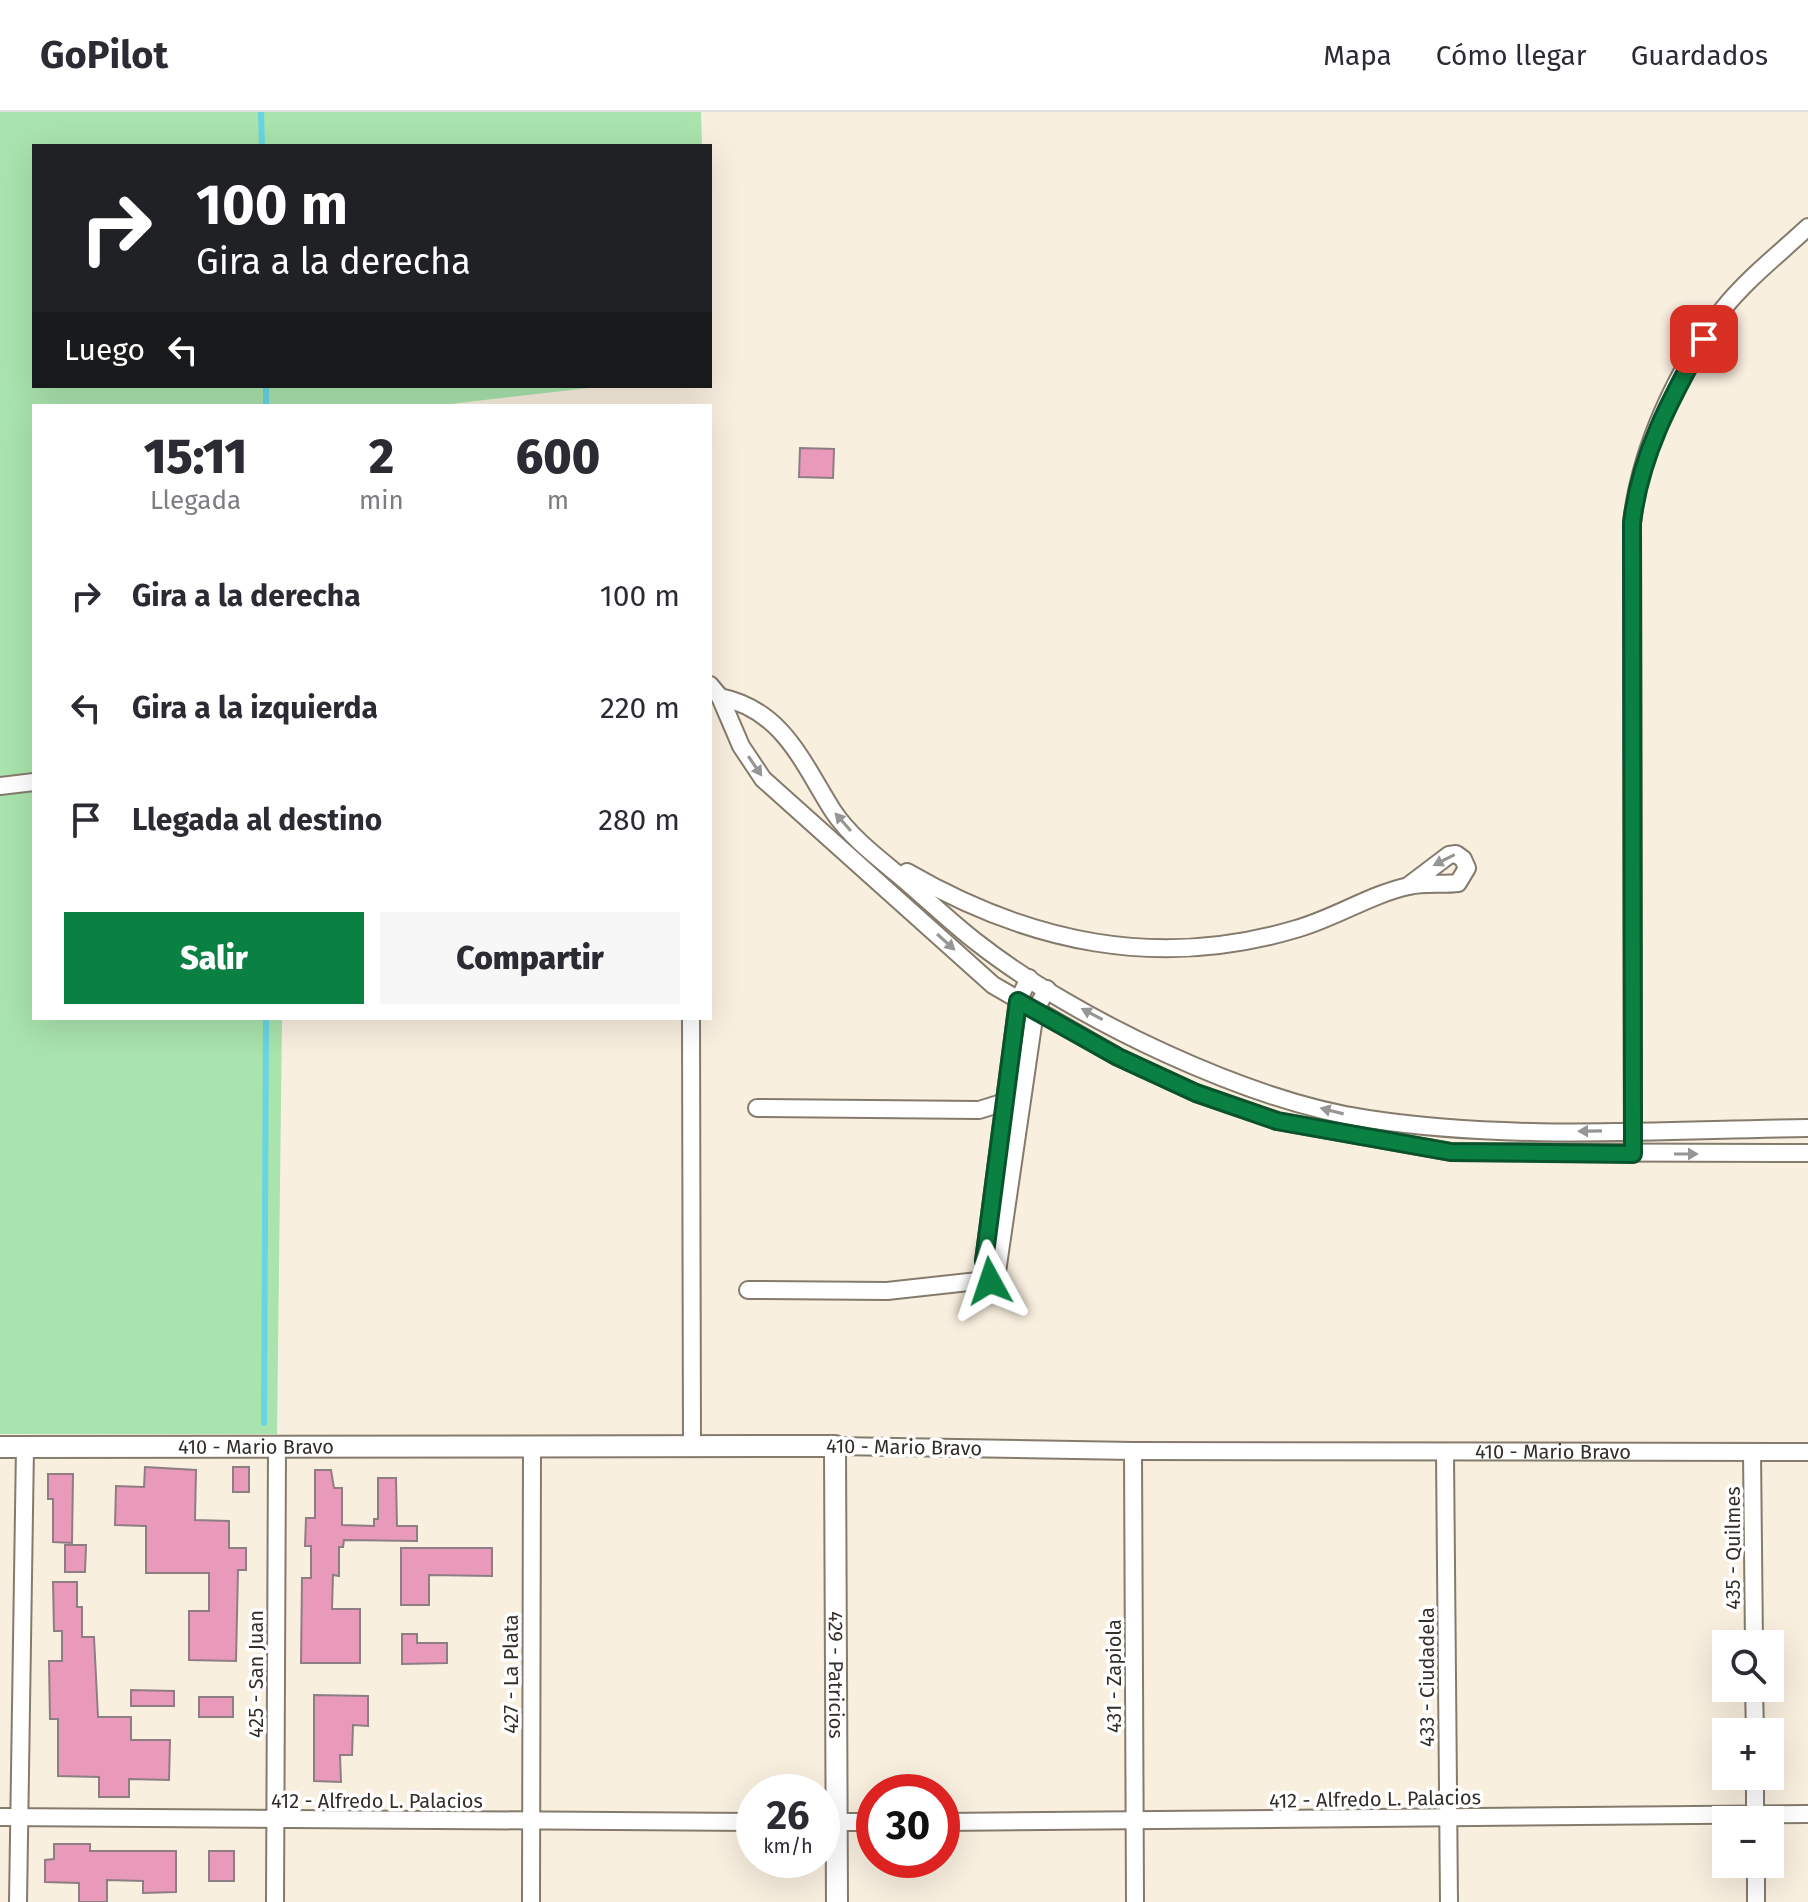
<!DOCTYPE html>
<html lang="es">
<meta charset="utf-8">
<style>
:root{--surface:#fff;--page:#f7f7f7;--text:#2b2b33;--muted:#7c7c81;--line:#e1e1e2;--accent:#0b8043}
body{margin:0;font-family:"Fira Sans",sans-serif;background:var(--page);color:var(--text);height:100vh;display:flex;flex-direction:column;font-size:30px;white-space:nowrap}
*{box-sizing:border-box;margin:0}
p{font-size:26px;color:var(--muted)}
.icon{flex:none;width:44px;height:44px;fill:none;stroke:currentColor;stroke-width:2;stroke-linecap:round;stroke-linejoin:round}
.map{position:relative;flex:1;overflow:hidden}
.details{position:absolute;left:32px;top:292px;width:680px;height:616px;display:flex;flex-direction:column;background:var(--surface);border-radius:0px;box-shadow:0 8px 32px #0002}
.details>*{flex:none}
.top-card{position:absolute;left:32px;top:32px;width:680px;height:244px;border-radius:0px;box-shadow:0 8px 32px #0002;background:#202124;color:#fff;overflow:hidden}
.controls{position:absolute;left:1712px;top:1518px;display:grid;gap:16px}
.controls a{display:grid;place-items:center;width:72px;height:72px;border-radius:0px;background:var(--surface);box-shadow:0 8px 32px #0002;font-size:40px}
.speed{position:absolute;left:736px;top:1662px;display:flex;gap:16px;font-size:40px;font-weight:700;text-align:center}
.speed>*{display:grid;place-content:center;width:104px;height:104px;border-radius:50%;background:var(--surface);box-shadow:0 8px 32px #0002;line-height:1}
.speed small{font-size:20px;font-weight:400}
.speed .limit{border:12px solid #d22;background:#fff;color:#111}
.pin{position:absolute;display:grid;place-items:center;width:68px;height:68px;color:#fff;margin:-34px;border-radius:16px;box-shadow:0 4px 12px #0006}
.me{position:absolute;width:88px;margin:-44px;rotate:355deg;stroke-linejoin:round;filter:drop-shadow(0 0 6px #0008)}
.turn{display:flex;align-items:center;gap:28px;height:168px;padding:0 32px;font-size:36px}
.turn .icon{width:104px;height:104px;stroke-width:2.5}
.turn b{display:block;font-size:56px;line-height:68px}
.then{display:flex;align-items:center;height:76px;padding:0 32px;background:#0003;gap:16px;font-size:30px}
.eta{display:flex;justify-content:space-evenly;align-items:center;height:136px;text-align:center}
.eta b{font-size:48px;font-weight:800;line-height:56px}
.action{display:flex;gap:16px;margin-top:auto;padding:16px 32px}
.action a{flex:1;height:92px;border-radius:0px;background:var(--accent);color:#fff;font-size:32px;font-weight:800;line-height:92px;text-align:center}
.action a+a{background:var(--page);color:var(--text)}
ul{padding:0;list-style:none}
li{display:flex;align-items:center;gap:24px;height:112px;padding:0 32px}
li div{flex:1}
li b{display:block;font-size:30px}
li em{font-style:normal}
header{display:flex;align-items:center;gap:48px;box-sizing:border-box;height:112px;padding:0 40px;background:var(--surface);border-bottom:2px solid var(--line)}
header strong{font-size:38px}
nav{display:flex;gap:44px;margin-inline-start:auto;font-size:28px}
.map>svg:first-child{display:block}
.green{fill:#a9e3ad}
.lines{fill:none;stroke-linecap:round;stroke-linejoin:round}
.stream{stroke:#67d5e4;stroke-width:6}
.building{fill:#e999b9;stroke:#8f7d84;stroke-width:2}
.minor-casing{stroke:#847b6d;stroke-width:20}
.tertiary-casing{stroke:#847b6d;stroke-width:24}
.minor{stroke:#fff;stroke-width:16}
.tertiary{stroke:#fff;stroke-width:20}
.oneway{fill:#989694}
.route-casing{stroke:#07532c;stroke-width:20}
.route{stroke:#0b8043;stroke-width:14}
.labels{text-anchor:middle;stroke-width:7;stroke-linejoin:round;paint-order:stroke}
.street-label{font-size:20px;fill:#322e28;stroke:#fff}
</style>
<header>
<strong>GoPilot</strong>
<nav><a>Mapa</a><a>Cómo llegar</a><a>Guardados</a></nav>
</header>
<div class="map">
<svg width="1808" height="1790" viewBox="0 0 1808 1790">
<rect width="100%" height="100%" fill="#f9efdf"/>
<path class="green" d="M 0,0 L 701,0 L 702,34 L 34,34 L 34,274 L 606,274 L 433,294 L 34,294 L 34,906 L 282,906 L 277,1322 L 0,1322 Z"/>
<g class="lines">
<g class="stream">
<path d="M 261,0 L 262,34"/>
<path d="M 266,274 L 266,294"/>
<path d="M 264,1311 L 266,906"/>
</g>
</g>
<g class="building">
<path d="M 800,336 L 834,337 L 833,366 L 799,365 Z"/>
<path d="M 145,1355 L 196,1358 L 195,1408 L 229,1409 L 229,1436 L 246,1436 L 246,1458 L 238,1458 L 236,1549 L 189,1548 L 189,1499 L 209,1499 L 209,1461 L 146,1461 L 146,1414 L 115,1413 L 116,1374 L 144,1375 Z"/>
<rect x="233" y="1355" width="16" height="25"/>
<path d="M 315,1358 L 331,1358 L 334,1376 L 342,1376 L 342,1413 L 374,1414 L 374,1407 L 378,1407 L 378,1366 L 396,1366 L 397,1414 L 417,1414 L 417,1429 L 344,1428 L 343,1435 L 339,1435 L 339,1464 L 333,1463 L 332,1497 L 360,1497 L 360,1551 L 301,1551 L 302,1466 L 311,1466 L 311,1434 L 305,1434 L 306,1406 L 315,1406 Z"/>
<path d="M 48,1362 L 73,1362 L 72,1431 L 53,1430 L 53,1387 L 48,1387 Z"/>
<path d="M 65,1433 L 86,1433 L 85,1460 L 65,1460 Z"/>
<path d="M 401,1436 L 492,1436 L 492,1464 L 429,1463 L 429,1493 L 401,1493 Z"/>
<path d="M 53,1470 L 77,1470 L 77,1495 L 82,1495 L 82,1525 L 94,1525 L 98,1605 L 131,1605 L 131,1628 L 170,1628 L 169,1668 L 129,1667 L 129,1685 L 99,1685 L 99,1665 L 58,1664 L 58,1607 L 50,1607 L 49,1549 L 62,1549 L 62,1519 L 54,1519 Z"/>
<path d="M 402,1522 L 417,1522 L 417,1531 L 447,1531 L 447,1551 L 402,1552 Z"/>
<path d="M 131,1578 L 174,1579 L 174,1594 L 131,1594 Z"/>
<path d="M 314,1583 L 368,1584 L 368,1614 L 353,1613 L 352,1643 L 340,1643 L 341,1670 L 314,1669 Z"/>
<rect x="199" y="1585" width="34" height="20"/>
<path d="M 54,1732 L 90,1732 L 90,1739 L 176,1739 L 176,1780 L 143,1781 L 143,1769 L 107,1768 L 107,1790 L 79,1790 L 79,1771 L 45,1770 L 45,1748 L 54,1747 Z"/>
<rect x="209" y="1739" width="25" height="30"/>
</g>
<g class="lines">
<g class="minor-casing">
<g id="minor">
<path d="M 710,573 L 720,585 L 741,634 L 763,667 L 993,873 L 1118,945 L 1196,981 L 1277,1009 L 1451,1040 L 1808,1041"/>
<path d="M 720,585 C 783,598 802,650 833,699 C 849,723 873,742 895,760 C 923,783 950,810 979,832 C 1075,907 1248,989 1368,1007 C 1513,1029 1662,1018 1808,1016"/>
<path d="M 0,674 L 34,670"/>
<path d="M 907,760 C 1030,831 1157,858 1296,817 C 1335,806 1371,782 1409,774 C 1425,770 1442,773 1458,771 L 1467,756 L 1463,747 L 1456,742 L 1449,743 L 1408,774"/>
<path d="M 691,906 L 692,1334"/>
<path d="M 757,996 L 979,998 L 1005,990 L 1014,992"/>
<path d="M 1633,1042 L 1632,411 C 1640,337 1677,257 1723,197 C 1748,166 1779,142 1808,115"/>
<path d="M 990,1169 L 984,1149 L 1018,889 L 1029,866"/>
<path d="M 748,1178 L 887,1179 L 996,1167 L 1035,899 L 1047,877"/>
<path id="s1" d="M 835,1334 L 1133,1339 L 1808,1340"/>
<path d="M 1133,1339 L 1135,1790"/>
<path d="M 1752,1340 L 1754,1532"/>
<path d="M 1445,1341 L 1449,1790"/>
<path d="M 1754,1576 L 1755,1620"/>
<path d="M 1755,1664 L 1755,1708"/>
<path d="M 0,1705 L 754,1710"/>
<path d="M 822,1710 L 874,1710"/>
<path d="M 942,1710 L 1808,1702"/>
<path d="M 1756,1752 L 1756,1790"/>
<path d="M 18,1790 L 25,1335"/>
<path d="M 275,1790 L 277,1335"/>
<path d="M 531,1790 L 532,1335"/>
</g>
</g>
<g class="tertiary-casing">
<g id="tertiary">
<path id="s2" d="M 0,1335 L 835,1334 L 837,1790"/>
</g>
</g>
<use href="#minor" class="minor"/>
<use href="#tertiary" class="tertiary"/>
</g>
<defs><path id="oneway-solid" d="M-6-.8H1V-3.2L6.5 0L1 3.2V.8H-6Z" transform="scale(2)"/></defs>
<g class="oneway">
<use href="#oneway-solid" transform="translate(755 654) rotate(56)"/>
<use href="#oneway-solid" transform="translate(843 710) rotate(-131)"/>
<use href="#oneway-solid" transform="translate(1444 748) rotate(153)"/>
<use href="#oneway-solid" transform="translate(946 830) rotate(42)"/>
<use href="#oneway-solid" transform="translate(1092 902) rotate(-152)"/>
<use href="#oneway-solid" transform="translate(1332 999) rotate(-166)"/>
<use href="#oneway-solid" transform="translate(1590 1019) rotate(179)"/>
<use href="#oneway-solid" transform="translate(1686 1042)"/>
</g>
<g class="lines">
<g class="route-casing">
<path id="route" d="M 990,1169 L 984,1149 L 1018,889 L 1118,945 L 1196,981 L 1277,1009 L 1451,1040 L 1633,1042 L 1632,411 C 1640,343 1671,286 1704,227"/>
</g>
<use href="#route" class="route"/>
</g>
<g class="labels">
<g class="street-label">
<text dy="7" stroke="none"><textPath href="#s2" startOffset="256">410 - Mario Bravo</textPath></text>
<text transform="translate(904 1335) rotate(1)" y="7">410 - Mario Bravo</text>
<text dy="7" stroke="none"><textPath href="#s1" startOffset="718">410 - Mario Bravo</textPath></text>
<text transform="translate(1733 1436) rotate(-90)" y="7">435 - Quilmes</text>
<text transform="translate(256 1562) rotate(-90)" y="7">425 - San Juan</text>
<text transform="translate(511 1562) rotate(-90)" y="7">427 - La Plata</text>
<text dy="7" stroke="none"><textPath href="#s2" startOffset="1064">429 - Patricios</textPath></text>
<text transform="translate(1114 1564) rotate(-90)" y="7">431 - Zapiola</text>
<text transform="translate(1427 1565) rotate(-90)" y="7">433 - Ciudadela</text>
<text transform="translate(1375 1687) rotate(-1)" y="7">412 - Alfredo L. Palacios</text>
<text x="377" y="1696">412 - Alfredo L. Palacios</text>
</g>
</g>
</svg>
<div class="controls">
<a><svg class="icon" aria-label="search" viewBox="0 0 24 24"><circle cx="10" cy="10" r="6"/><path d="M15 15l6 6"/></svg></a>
<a>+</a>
<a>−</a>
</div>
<div class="speed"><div>26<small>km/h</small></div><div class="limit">30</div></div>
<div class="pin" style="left:1704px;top:227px;background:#d93025"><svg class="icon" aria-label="arrive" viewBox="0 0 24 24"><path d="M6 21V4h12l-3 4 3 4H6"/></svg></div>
<svg class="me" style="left:990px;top:1169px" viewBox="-20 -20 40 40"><path d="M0-17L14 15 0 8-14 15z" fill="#0b8043" stroke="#fff" stroke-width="4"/></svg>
<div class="top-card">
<div class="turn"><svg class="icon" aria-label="right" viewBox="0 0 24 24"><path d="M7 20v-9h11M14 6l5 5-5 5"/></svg><div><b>100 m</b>Gira a la derecha</div></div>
<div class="then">Luego<svg class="icon" aria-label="left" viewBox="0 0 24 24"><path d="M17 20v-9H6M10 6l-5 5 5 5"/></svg></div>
</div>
<section class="details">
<div class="eta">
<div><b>15:11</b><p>Llegada</p></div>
<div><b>2</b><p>min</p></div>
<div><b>600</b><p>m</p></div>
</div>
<ul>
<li><svg class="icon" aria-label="right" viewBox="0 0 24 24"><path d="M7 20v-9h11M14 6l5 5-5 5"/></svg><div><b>Gira a la derecha</b></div><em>100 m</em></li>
<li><svg class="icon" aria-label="left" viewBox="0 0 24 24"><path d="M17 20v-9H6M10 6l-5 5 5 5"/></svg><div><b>Gira a la izquierda</b></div><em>220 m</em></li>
<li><svg class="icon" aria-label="arrive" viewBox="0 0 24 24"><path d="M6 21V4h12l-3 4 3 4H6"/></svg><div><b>Llegada al destino</b></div><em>280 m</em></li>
</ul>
<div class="action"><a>Salir</a><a>Compartir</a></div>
</section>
</div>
